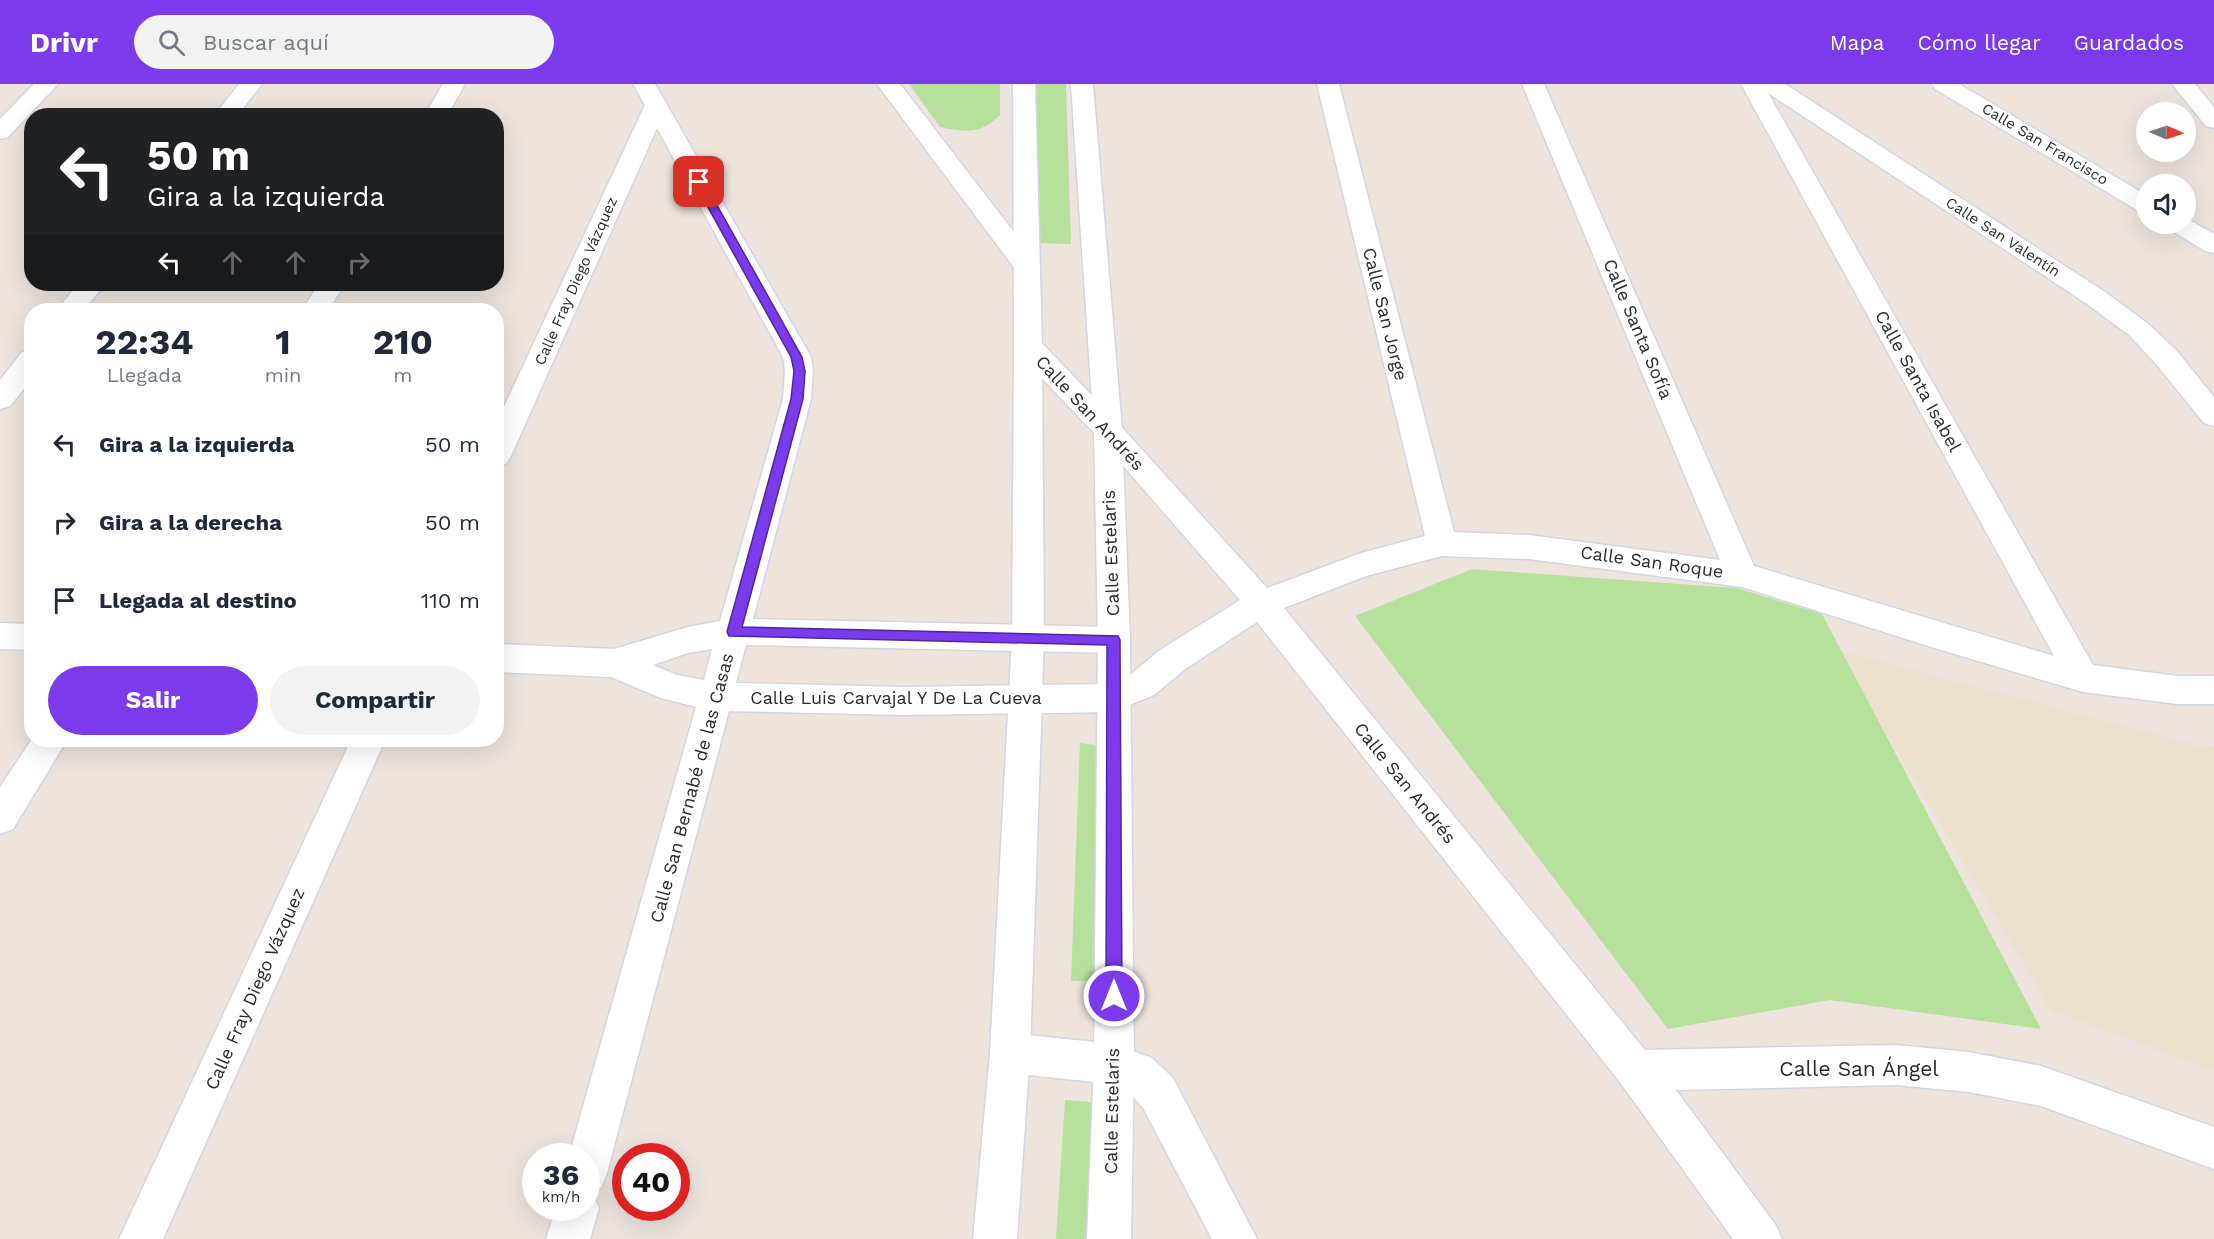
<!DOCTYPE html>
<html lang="es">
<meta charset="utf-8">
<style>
:root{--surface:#fff;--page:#f2f2f3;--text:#1f2937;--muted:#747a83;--accent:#7c3aed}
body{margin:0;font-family:"Work Sans",sans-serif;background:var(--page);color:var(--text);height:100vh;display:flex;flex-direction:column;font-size:22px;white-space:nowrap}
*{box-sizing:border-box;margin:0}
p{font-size:20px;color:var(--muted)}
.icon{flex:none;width:33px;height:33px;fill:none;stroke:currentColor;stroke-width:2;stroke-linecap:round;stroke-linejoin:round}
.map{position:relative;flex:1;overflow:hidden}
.panel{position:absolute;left:24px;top:219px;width:480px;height:444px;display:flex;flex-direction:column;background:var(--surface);border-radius:24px;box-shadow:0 6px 24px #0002}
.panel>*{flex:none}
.hud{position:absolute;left:24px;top:24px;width:480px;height:183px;border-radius:24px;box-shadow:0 6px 24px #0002;background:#202124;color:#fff;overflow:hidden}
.needle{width:39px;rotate:92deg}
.fabs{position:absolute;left:2136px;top:18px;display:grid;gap:12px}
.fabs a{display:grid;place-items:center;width:60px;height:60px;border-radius:50%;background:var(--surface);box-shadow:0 6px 24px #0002;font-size:30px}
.speed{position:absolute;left:522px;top:1059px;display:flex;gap:12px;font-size:30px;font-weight:700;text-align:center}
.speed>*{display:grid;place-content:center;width:78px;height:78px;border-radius:50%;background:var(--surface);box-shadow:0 6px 24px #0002;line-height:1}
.speed small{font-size:15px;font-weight:400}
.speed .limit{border:9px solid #d22;background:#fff;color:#111}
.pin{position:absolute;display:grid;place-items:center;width:51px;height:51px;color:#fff;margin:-26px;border-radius:12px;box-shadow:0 3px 9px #0006}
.me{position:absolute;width:66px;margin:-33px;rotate:0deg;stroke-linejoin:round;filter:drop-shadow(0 0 4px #0008)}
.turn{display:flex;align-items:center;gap:21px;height:126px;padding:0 24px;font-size:27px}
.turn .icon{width:78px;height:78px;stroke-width:2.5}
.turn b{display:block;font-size:42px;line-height:51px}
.lanes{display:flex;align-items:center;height:57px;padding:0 24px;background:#0003;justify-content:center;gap:30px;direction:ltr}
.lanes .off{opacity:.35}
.eta{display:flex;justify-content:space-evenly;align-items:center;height:102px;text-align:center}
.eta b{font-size:36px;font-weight:700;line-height:42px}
.cta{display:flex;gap:12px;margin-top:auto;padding:12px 24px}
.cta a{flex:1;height:69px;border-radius:36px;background:var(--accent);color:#fff;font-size:24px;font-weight:700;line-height:69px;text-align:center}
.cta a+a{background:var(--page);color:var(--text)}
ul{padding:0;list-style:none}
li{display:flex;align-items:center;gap:18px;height:78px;padding:0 24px}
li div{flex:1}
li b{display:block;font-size:22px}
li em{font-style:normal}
header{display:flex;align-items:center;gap:36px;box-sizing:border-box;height:84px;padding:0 30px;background:var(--accent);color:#fff}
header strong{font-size:28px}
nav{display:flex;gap:33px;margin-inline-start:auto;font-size:21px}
.search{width:420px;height:54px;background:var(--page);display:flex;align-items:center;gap:15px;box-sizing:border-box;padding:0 21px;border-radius:33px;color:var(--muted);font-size:22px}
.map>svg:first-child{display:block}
.education{fill:#ece1cd}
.green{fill:#b7e09c}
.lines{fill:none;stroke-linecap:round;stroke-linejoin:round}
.street-casing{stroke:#d2d6e2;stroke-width:3}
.secondary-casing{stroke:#d2d6e2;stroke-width:3}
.street{fill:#fff;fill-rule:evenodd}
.secondary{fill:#fff;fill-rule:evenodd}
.route{fill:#7c3aed;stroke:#51269a;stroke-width:1.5}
.labels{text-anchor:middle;stroke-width:4.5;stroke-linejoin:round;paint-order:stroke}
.far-street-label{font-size:15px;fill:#2a2a2a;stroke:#fff}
.street-label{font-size:18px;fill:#2a2a2a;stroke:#fff}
.near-street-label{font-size:21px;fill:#2a2a2a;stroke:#fff}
</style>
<header>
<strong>Drivr</strong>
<div class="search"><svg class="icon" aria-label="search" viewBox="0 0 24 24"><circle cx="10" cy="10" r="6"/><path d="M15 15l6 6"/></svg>Buscar aquí</div>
<nav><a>Mapa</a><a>Cómo llegar</a><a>Guardados</a></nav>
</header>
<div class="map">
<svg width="2214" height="1155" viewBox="0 0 2214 1155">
<rect width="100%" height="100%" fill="#ece4dd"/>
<path class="education" d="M 1837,566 L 2203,663 L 2214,662 L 2214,987 L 2051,926 Z"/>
<g class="green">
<path d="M 909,0 L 1000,0 L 1000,31 C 980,51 965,48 940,43 Z"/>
<path d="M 1037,0 L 1066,0 L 1071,160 L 1036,159 Z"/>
<path d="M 1472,485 L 1736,504 L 1822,530 L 2041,945 L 1830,916 L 1668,945 L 1355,532 Z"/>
<path d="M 1080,659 L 1103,662 L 1098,897 L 1071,897 Z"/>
<path d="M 1065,1016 L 1102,1019 L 1095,1155 L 1056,1155 Z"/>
</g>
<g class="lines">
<g class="street-casing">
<g id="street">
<path d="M 34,0 L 58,0 L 8,53 L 0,55 L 0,35 Z"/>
<path d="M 239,0 L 262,0 L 237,32 L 214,32 Z"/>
<path d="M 443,0 L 465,0 L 447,32 L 424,32 Z"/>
<path d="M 633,0 L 655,0 L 811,273 L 813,287 L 811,315 L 753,535 L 1114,543 L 1126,547 L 1130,556 L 1126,565 L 1114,569 L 746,561 L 736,599 L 903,603 L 1110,600 L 1130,591 L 1160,566 L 1240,516 L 1098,353 L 1018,269 L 1014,262 L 1018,255 L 1028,253 L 1038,255 L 1118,339 L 1267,504 L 1361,469 L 1425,452 L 1317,0 L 1339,0 L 1454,448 L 1529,451 L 1720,476 L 1522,0 L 1544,0 L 1754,482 L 2054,572 L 1741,0 L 1785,0 L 2105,208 L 2147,239 L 2176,266 L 2214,313 L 2214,342 L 2204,339 L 2156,280 L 2129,251 L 2087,220 L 1768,9 L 2093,581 L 2177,592 L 2214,592 L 2214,620 L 2177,620 L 2083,608 L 1941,566 L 1742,503 L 1529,475 L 1442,472 L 1366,492 L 1284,524 L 1645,966 L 1896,961 L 1969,968 L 2041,982 L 2214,1043 L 2214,1085 L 2041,1022 L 1969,1008 L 1896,1001 L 1676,1006 L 1775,1140 L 1782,1155 L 1733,1155 L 1622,1001 L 1257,538 L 1184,586 L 1154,611 L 1113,628 L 903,631 L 729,627 L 607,1089 L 601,1104 L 591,1108 L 599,1124 L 590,1155 L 546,1155 L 556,1124 L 586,1124 L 586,1072 L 569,1072 L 696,623 L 661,614 L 611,593 L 496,588 L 496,560 L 614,565 L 688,543 L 720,537 L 783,315 L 785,287 L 783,273 L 657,44 L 511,372 L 506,380 L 496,383 L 496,340 L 645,21 ZM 712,565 L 704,596 L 677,591 L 653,581 L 688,569 Z"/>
<path d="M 877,0 L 900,0 L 1036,177 L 1040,183 L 1036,189 L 1027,191 L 1018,189 Z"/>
<path d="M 1932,0 L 1959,0 L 2146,111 L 2146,128 L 2137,126 L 1935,5 Z"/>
<path d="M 2172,0 L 2195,0 L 2214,23 L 2214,44 L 2206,42 Z"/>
<path d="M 2186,134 L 2214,150 L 2214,169 L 2205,167 L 2169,145 L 2166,140 L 2186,140 Z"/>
<path d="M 78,200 L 105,200 L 84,226 L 57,226 Z"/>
<path d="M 319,200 L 345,200 L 328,226 L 302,226 Z"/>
<path d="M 32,266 L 32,295 L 10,322 L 0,325 L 0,296 L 22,268 Z"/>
<path d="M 0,539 L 32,540 L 32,566 L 0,565 Z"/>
<path d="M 32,655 L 67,656 L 13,745 L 0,750 L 0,703 Z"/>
<path d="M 351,656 L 385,656 L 163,1155 L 119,1155 Z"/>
<path d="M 1010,949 L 1114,960 L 1152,974 L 1173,994 L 1257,1155 L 1212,1155 L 1143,1024 L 1125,1004 L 1114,1000 L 1010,989 L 996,983 L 990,969 L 996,955 Z"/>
</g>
</g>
<g class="secondary-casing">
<g id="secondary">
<path d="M 1013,0 L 1035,0 L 1042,262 L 1044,553 L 1030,969 L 1017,1155 L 973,1155 L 990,969 L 1012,553 L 1014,262 Z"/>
<path d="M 1071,0 L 1093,0 L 1122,346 L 1130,556 L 1134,980 L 1131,1155 L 1087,1155 L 1094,980 L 1098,556 L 1094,346 Z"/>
</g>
</g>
<use href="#street" class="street"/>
<use href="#secondary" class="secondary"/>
</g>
<path class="route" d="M 699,95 L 704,98 L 802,273 L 805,287 L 803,315 L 742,543 L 1118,552 L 1120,556 L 1122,912 L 1120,918 L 1114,920 L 1108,918 L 1106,912 L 1107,561 L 729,552 L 727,548 L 791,315 L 794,287 L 791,273 L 694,98 Z"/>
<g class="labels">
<g class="far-street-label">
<text transform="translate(2045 60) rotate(31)" y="5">Calle San Francisco</text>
<text transform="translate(2003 153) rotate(33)" y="5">Calle San Valentín</text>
<text transform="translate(576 197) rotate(-66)" y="5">Calle Fray Diego Vázquez</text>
</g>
<g class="street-label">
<text transform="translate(1385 230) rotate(76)" y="6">Calle San Jorge</text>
<text transform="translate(1638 245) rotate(67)" y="6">Calle Santa Sofía</text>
<text transform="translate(1918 297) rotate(61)" y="6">Calle Santa Isabel</text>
<text transform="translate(1090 329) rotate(47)" y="6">Calle San Andrés</text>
<text transform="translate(1111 469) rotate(-92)" y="6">Calle Estelaris</text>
<text transform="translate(1652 478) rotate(8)" y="6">Calle San Roque</text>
<text x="896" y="620">Calle Luis Carvajal Y De La Cueva</text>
<text transform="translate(1405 699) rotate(51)" y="6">Calle San Andrés</text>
<text transform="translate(692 704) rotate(-75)" y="6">Calle San Bernabé de las Casas</text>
<text transform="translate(255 905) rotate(-66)" y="6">Calle Fray Diego Vázquez</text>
<text transform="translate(1112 1027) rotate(-89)" y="6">Calle Estelaris</text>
</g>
<g class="near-street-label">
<text x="1859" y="992">Calle San Ángel</text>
</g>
</g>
</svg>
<div class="fabs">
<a><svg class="needle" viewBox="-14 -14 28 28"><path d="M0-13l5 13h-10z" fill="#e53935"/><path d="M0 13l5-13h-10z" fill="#747a83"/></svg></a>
<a><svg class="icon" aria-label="sound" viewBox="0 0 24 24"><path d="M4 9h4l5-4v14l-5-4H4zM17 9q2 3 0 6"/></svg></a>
</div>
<div class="speed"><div>36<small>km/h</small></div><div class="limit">40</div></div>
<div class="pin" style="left:699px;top:98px;background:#d93025"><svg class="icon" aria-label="arrive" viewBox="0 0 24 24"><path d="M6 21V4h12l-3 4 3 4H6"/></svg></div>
<svg class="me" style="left:1114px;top:912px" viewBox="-20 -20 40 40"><circle r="17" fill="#7c3aed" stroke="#fff" stroke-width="3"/><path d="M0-11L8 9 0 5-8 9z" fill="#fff"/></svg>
<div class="hud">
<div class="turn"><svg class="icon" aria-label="left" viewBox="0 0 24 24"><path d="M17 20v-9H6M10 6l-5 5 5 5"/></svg><div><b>50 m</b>Gira a la izquierda</div></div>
<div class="lanes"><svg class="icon" aria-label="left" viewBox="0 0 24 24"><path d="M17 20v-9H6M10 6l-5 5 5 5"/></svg><svg class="icon off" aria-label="ahead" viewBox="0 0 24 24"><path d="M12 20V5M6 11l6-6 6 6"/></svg><svg class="icon off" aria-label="ahead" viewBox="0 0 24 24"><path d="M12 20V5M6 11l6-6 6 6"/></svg><svg class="icon off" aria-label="right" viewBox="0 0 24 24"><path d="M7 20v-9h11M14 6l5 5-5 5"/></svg></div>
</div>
<section class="panel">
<div class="eta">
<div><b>22:34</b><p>Llegada</p></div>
<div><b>1</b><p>min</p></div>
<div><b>210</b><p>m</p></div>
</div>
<ul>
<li><svg class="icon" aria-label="left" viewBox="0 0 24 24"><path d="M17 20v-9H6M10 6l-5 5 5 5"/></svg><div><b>Gira a la izquierda</b></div><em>50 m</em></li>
<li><svg class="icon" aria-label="right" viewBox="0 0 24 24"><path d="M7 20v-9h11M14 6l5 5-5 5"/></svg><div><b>Gira a la derecha</b></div><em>50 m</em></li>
<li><svg class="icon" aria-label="arrive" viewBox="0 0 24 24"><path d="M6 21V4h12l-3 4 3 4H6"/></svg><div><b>Llegada al destino</b></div><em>110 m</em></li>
</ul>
<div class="cta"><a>Salir</a><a>Compartir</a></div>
</section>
</div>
